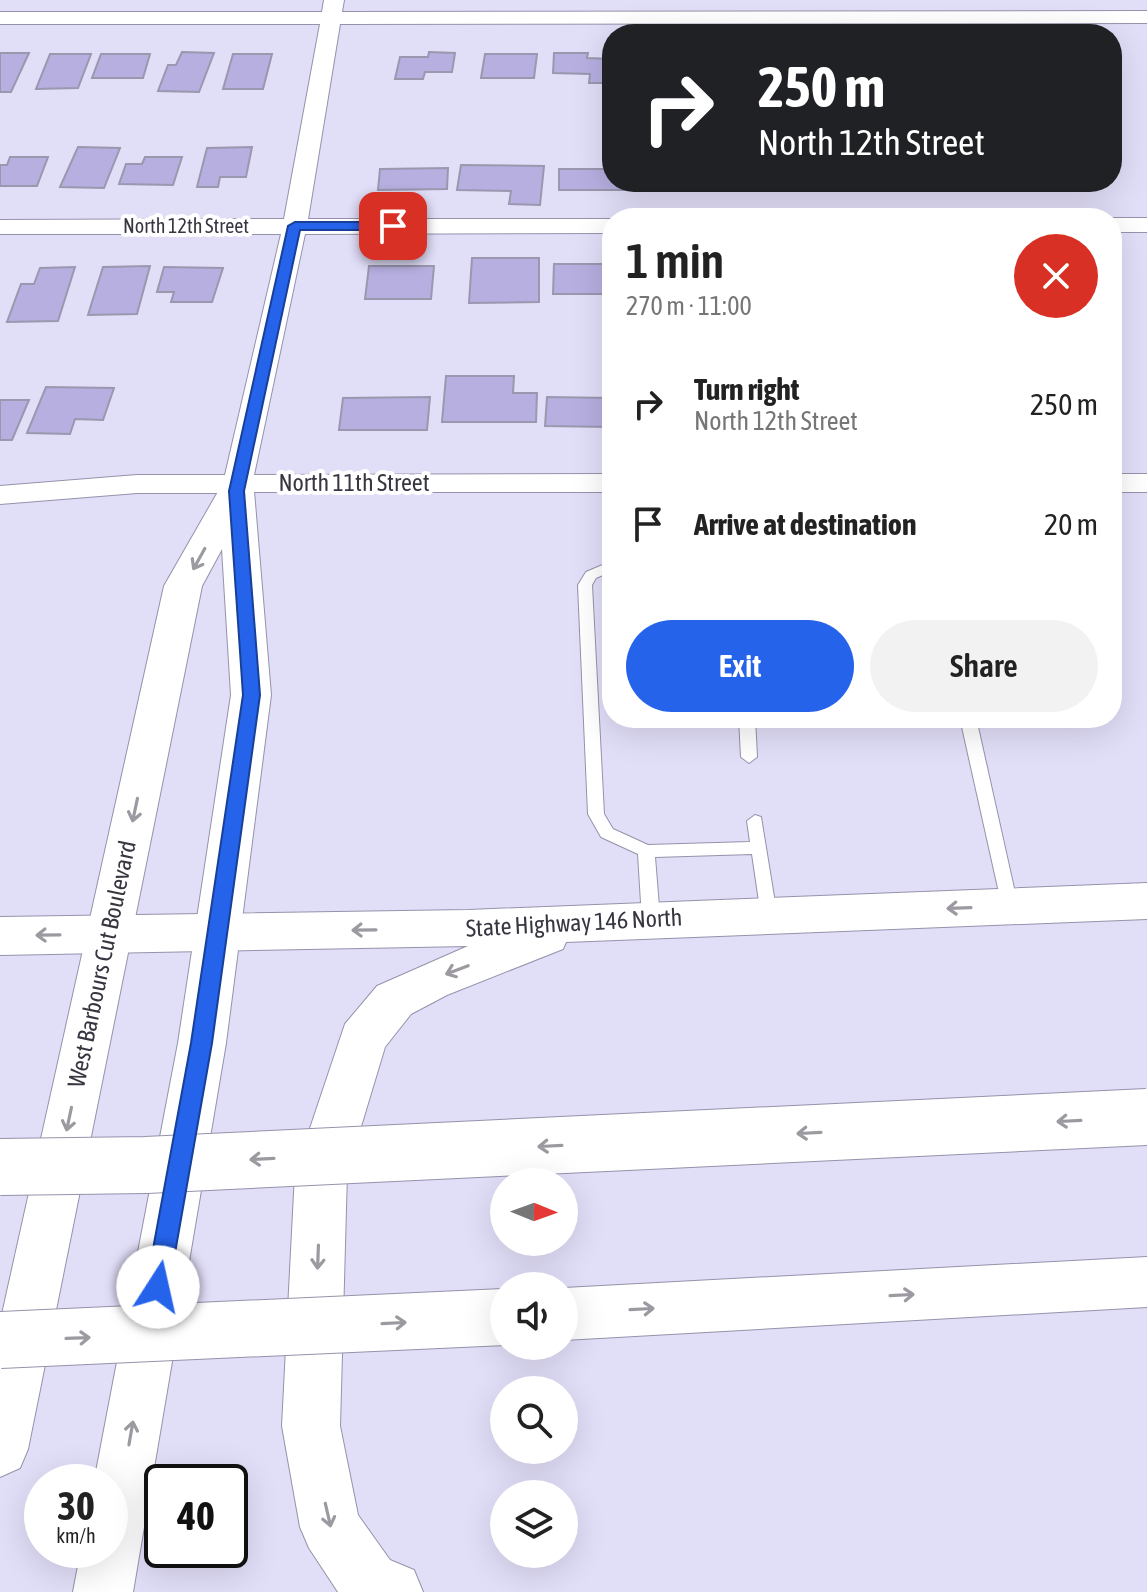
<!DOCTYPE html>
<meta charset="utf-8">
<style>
:root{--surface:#fff;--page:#f2f2f2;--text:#222;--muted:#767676;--accent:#2563eb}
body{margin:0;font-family:"Asap Condensed",sans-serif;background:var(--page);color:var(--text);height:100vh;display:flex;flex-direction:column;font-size:30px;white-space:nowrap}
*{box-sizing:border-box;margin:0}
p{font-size:26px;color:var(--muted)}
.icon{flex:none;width:44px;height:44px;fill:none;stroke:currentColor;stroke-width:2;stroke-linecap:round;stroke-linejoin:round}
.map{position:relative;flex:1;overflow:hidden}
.sheet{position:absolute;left:602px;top:208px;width:520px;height:520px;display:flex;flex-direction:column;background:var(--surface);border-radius:32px;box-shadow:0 8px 32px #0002}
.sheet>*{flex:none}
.hud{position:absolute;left:602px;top:24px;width:520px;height:168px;border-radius:32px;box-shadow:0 8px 32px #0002;background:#202124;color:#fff;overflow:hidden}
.needle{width:52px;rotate:91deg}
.tools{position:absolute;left:490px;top:1168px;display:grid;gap:16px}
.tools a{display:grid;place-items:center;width:88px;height:88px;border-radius:50%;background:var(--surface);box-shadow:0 8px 32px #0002;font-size:40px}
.speed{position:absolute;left:24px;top:1464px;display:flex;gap:16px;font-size:40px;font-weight:700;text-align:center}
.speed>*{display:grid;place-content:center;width:104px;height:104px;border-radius:50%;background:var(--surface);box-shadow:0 8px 32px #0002;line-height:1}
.speed small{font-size:20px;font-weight:400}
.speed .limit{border:4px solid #111;border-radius:12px;background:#fff;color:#111}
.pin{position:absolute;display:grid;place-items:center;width:68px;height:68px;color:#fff;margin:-34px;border-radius:16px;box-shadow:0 4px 12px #0006}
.me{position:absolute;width:88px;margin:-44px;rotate:10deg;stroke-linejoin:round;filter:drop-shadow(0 0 6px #0008)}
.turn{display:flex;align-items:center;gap:28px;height:168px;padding:0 24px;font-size:36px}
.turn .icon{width:104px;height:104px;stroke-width:2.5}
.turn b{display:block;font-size:56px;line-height:68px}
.round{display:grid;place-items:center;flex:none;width:84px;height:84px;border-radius:42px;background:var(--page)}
.summary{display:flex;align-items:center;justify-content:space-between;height:136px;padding:0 24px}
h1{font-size:48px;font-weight:600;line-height:60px}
.action{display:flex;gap:16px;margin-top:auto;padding:16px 24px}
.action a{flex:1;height:92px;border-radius:48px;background:var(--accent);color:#fff;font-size:32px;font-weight:600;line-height:92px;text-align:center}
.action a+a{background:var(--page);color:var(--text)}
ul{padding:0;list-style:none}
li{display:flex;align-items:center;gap:24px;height:120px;padding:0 24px}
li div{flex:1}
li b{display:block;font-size:30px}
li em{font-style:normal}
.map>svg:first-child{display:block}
.building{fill:#b6afe0;stroke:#9a97af;stroke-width:2}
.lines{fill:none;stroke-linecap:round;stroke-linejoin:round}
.service-casing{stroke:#9592aa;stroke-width:2}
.minor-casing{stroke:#9592aa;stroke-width:2}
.tertiary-casing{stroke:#9592aa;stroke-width:2}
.secondary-casing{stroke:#9592aa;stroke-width:2}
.motorway-casing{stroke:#9592aa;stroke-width:2}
.service{fill:#fff;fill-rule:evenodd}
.minor{fill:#fff;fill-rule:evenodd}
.tertiary{fill:#fff;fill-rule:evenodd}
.secondary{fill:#fff;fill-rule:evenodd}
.motorway{fill:#fff;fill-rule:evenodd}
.motorway-bridge-casing{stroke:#9592aa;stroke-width:58;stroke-linecap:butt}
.motorway-bridge{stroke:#fff;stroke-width:56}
.oneway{stroke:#9c9aa0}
.route{fill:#2563eb;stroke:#184099;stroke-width:2}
.labels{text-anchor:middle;stroke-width:8;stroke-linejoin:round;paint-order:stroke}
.far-street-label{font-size:20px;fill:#383641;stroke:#fff}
.street-label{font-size:24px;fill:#383641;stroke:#fff}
</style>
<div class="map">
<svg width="1147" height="1592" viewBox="0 0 1147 1592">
<rect width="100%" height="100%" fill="#e1def8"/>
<g class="building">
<path d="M 182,52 L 214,53 L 199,92 L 158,91 L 168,65 L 176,65 Z"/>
<path d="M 429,52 L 455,53 L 452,72 L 425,72 L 423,79 L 395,79 L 400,57 L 428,57 Z"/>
<path d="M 0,53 L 29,53 L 11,92 L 0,92 Z"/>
<path d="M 554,53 L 588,53 L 587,58 L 612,59 L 612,83 L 589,83 L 590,74 L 553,73 Z"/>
<path d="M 50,54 L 91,54 L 78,88 L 36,89 Z"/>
<path d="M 101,54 L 150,54 L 143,78 L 92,78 Z"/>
<path d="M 233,54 L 272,54 L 263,89 L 223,89 Z"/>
<path d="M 485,54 L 537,54 L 534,78 L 481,78 Z"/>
<path d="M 78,147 L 120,148 L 104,188 L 60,187 Z"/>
<path d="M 252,147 L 246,177 L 220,177 L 218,187 L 197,187 L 207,148 Z"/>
<path d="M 10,157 L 48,157 L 37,186 L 0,186 L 0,165 L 7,165 Z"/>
<path d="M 145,157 L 182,157 L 173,185 L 119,184 L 126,164 L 142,164 Z"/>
<path d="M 461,165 L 544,166 L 540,205 L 509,204 L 511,191 L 457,190 Z"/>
<path d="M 448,168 L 447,189 L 378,190 L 380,169 Z"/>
<path d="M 559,169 L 612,169 L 612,182 L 628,182 L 629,190 L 559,190 Z"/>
<path d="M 472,258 L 539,258 L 539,302 L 469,303 Z"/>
<path d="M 554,264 L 612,264 L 612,294 L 553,294 Z"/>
<path d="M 150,266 L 137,314 L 88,315 L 103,267 Z"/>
<path d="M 369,266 L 434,266 L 431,299 L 365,299 Z"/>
<path d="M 75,267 L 58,321 L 7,322 L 21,284 L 34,284 L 40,268 Z"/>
<path d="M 164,267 L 223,268 L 212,302 L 171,302 L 174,292 L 157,292 Z"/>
<path d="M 446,376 L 514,376 L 513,393 L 537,393 L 536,422 L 442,422 Z"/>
<path d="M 46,387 L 114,388 L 103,420 L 75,419 L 70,434 L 27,433 Z"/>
<path d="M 430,397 L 427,430 L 339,430 L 343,398 Z"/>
<path d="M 547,397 L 612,398 L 612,427 L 545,426 Z"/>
<path d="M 0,400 L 29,400 L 12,440 L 0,440 Z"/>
</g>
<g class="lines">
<g class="service-casing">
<g id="service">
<path d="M 612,561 L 612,571 L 596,578 L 592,585 L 604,814 L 613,829 L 648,845 L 750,842 L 747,821 L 755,815 L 761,817 L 777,915 L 775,920 L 763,920 L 761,915 L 752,854 L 655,857 L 660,919 L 657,924 L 645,924 L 642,919 L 638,854 L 601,837 L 588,814 L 578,585 L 586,572 Z"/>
<path d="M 739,718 L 755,718 L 757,757 L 749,763 L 741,757 Z"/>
<path d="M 960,718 L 976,718 L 1018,906 L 1016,911 L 1004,911 L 1002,906 Z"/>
</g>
</g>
<g class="minor-casing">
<g id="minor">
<path d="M 324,0 L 344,0 L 342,12 L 1147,11 L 1147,23 L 340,24 L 308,219 L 612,219 L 612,233 L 305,234 L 254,475 L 612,474 L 612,492 L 249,492 L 236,500 L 223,493 L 137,493 L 0,504 L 0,486 L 137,475 L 225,475 L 281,234 L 0,234 L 0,220 L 284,219 L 320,24 L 0,24 L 0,12 L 322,12 Z"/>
<path d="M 1111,218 L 1147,218 L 1147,232 L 1112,232 Z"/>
<rect x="1112" y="474" width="35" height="18"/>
</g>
</g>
<g class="tertiary-casing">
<path id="tertiary" d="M 236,480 L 249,483 L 254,491 L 271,695 L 226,1043 L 133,1592 L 73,1592 L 81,1550 L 110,1550 L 110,1482 L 94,1482 L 178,1043 L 231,695 L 222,549 L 202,586 L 28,1449 L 20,1468 L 0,1477 L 0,1323 L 164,586 L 223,483 Z"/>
</g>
<g class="secondary-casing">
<path id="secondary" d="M 1147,883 L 1147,919 L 566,942 L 563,949 L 447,995 L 411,1014 L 385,1047 L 347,1173 L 340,1426 L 358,1515 L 390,1560 L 414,1570 L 423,1592 L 338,1592 L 309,1548 L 300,1527 L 282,1426 L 295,1173 L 345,1024 L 377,986 L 468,946 L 0,955 L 0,917 L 468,910 Z"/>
</g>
<g class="motorway-casing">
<path id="motorway" d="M 1147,1257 L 1147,1307 L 564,1340 L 564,1288 Z"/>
</g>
<use href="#service" class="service"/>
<use href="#minor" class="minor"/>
<use href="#tertiary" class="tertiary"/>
<use href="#secondary" class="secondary"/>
<use href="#motorway" class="motorway"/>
<g class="motorway-bridge-casing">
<g id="motorway-bridge">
<path d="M 0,1167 L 146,1165 L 1147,1117"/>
<path d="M 0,1340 L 504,1317"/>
</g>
</g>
<use href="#motorway-bridge" class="motorway-bridge"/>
</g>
<defs><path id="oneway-shaft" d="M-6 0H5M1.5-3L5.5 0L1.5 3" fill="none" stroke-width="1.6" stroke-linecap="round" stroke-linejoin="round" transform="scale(2)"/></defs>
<g class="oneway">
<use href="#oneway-shaft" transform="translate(199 559) rotate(119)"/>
<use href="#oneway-shaft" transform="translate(135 810) rotate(102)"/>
<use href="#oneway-shaft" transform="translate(959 908) rotate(178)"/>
<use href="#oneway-shaft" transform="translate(364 930) rotate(179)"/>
<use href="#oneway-shaft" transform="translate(48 935) rotate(179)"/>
<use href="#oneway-shaft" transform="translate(457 970) rotate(159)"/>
<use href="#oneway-shaft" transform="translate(69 1119) rotate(102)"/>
<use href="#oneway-shaft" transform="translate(1069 1121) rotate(177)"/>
<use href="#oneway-shaft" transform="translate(809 1133) rotate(177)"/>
<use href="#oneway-shaft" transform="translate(550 1146) rotate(177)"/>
<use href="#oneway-shaft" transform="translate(262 1159) rotate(177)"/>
<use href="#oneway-shaft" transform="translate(318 1257) rotate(92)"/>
<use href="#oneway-shaft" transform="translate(902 1295) rotate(-3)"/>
<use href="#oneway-shaft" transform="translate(642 1309) rotate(-3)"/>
<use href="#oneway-shaft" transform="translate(394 1323) rotate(-3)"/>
<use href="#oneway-shaft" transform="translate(78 1338) rotate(-2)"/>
<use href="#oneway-shaft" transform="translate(131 1433) rotate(-80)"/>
<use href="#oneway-shaft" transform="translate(328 1515) rotate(77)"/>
</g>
<path class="route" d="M 295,222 L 393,222 L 399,226 L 393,230 L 300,230 L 244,491 L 260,695 L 212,1043 L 169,1287 L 166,1295 L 158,1298 L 150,1295 L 146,1287 L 191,1043 L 243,695 L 229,491 L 288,226 Z"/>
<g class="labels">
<g class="far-street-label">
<text x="186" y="233">North 12th Street</text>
</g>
<g class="street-label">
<text x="354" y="491">North 11th Street</text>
<text transform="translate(574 923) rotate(-3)" y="8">State Highway 146 North</text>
<text transform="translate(102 964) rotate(-78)" y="8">West Barbours Cut Boulevard</text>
</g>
</g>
</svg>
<div class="tools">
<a><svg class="needle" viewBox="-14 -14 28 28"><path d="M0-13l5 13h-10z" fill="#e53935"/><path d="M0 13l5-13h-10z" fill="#767676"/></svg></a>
<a><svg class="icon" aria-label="sound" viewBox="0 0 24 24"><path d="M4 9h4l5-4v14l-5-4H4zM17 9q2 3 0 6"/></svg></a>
<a><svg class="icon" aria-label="search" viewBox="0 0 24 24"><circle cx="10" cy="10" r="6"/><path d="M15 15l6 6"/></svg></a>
<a><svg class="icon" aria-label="layers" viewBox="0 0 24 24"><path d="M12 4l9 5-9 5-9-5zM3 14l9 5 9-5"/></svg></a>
</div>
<div class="speed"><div>30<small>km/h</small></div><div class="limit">40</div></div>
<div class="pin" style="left:393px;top:226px;background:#d93025"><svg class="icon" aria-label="arrive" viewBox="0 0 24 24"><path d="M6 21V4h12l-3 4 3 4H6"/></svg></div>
<svg class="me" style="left:158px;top:1287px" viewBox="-20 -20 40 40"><circle r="19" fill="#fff"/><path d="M0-13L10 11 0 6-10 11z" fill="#2563eb"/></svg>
<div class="hud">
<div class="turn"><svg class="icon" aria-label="right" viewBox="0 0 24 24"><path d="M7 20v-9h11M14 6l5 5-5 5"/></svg><div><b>250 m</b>North 12th Street</div></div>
</div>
<section class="sheet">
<div class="summary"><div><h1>1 min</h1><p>270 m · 11:00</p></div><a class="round" style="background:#d93025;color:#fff"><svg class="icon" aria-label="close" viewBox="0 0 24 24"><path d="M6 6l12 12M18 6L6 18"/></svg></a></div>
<ul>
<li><svg class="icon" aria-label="right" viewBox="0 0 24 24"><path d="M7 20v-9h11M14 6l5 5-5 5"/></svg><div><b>Turn right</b><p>North 12th Street</p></div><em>250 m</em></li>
<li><svg class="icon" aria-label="arrive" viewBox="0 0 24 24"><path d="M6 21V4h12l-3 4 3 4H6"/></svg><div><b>Arrive at destination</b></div><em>20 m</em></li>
</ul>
<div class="action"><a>Exit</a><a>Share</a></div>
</section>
</div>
